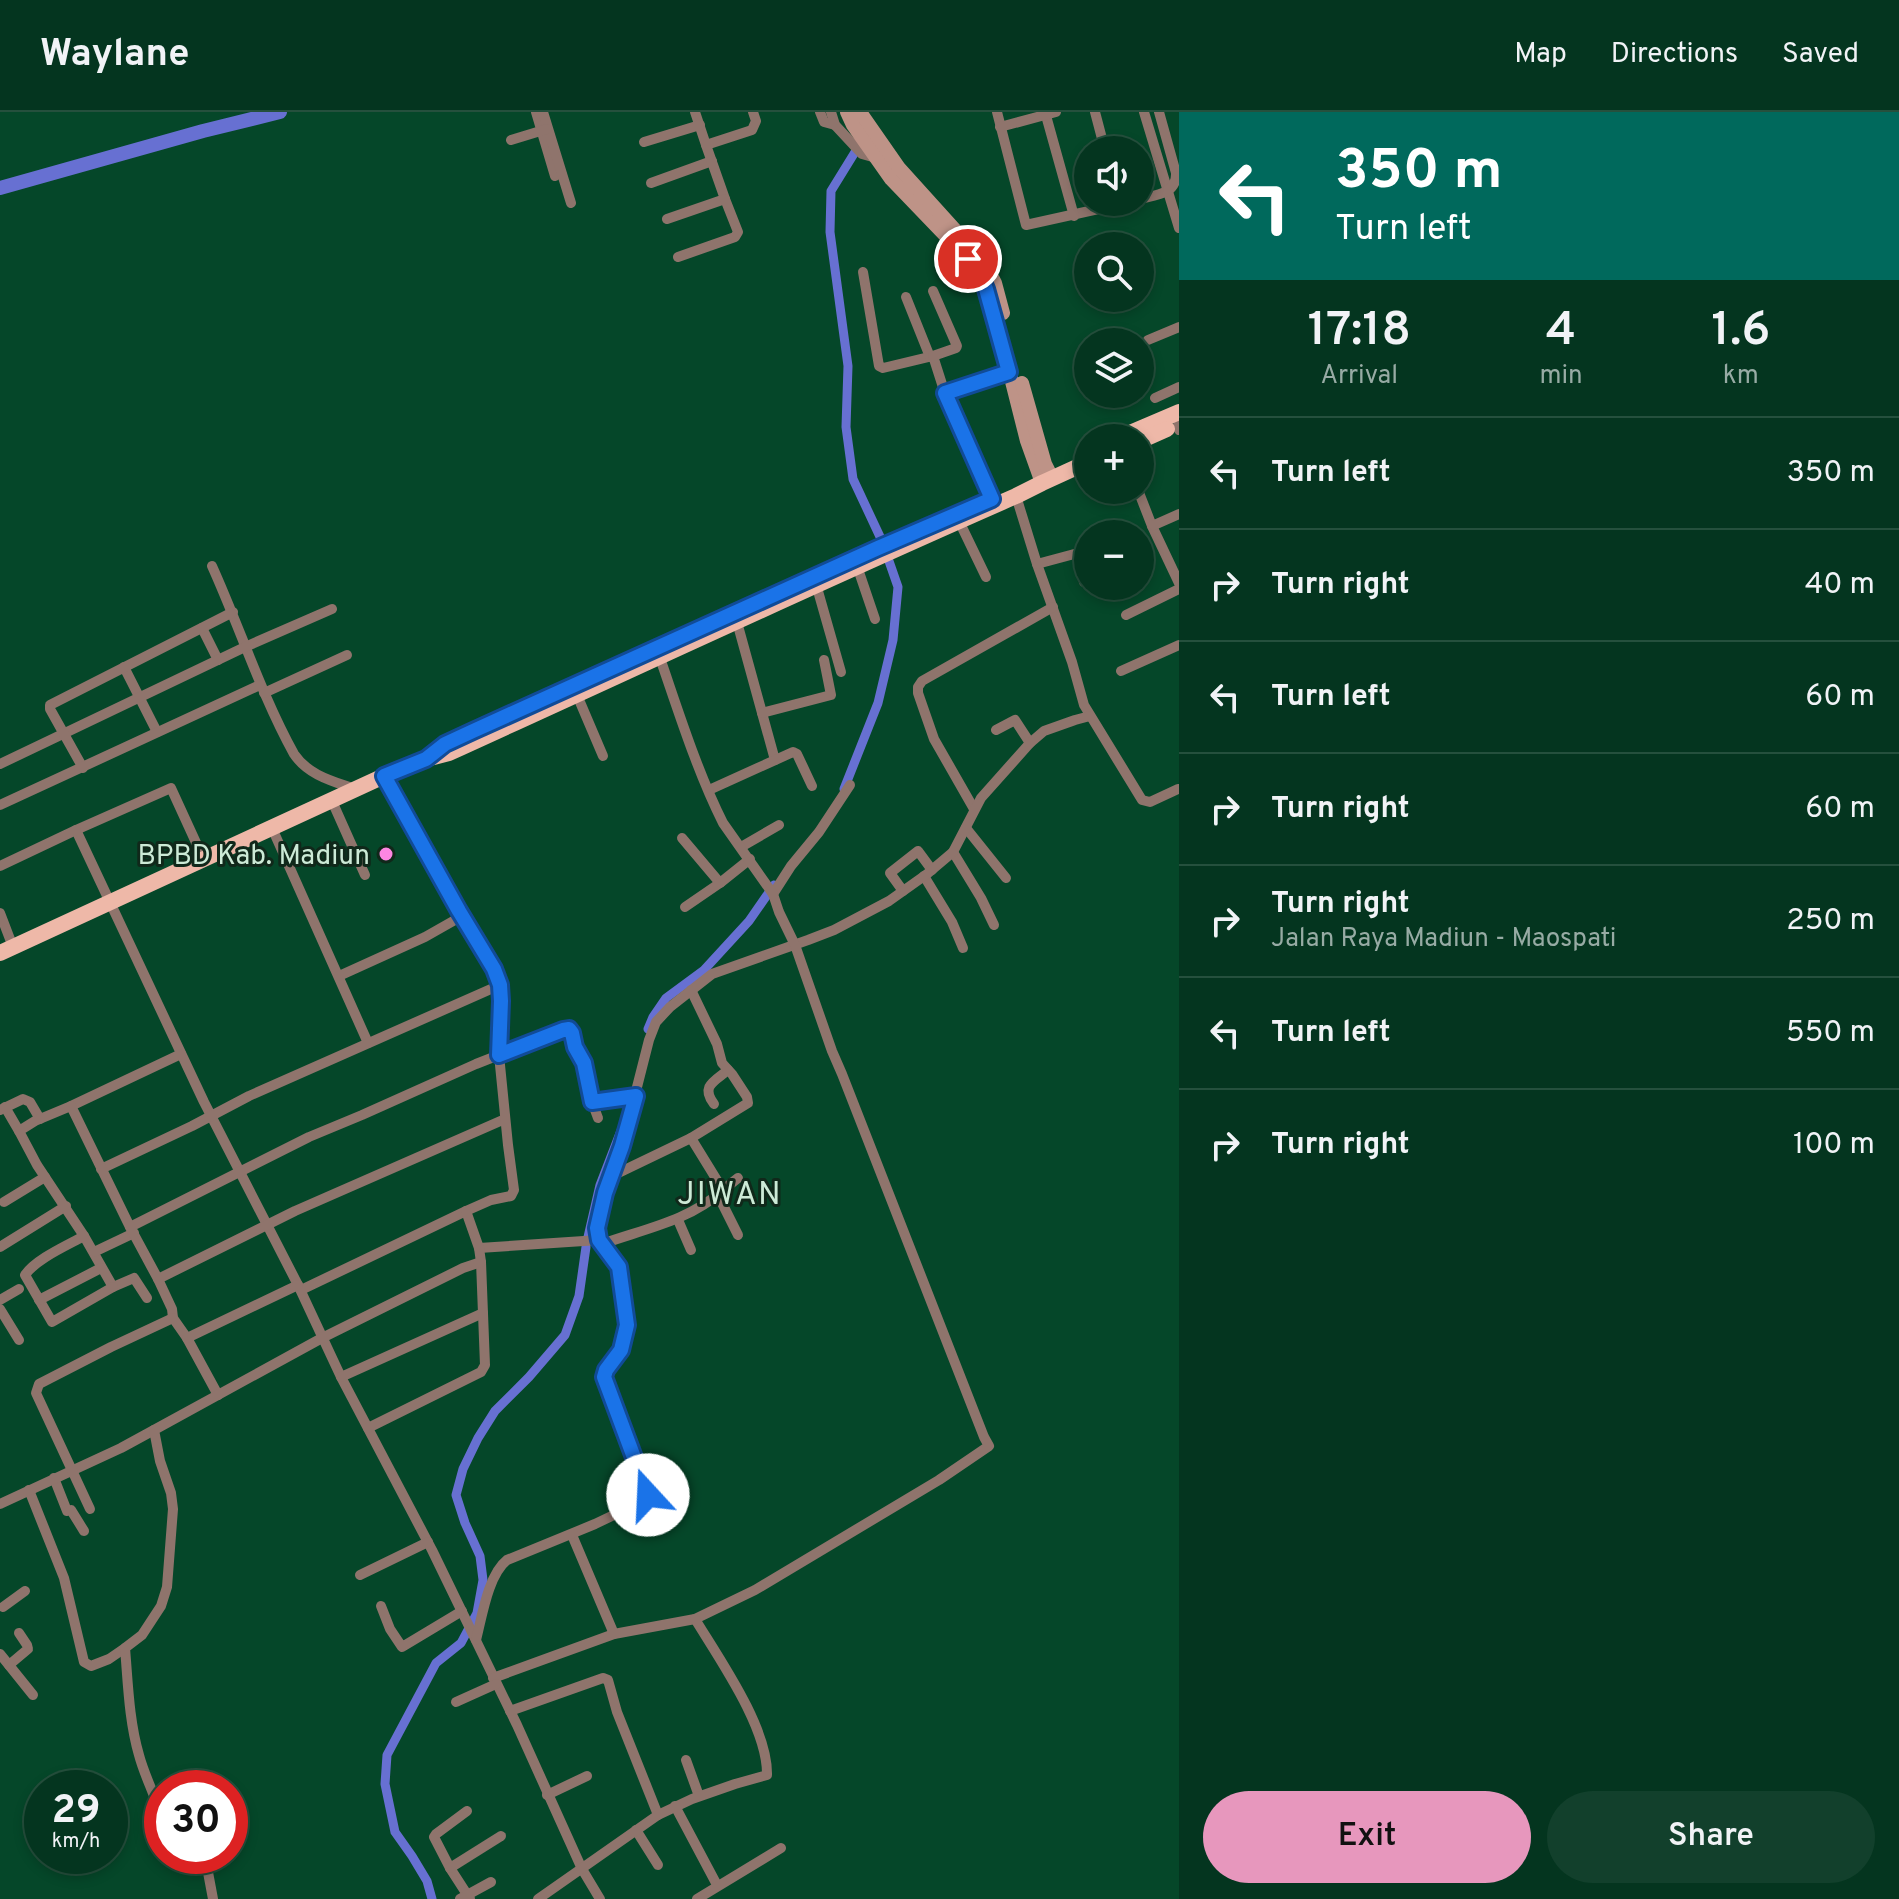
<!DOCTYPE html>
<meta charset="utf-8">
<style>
:root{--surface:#04351f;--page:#12402c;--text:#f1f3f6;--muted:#97aba4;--line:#25503d;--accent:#e797bd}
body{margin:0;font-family:Overpass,sans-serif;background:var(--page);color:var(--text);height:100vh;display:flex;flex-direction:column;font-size:30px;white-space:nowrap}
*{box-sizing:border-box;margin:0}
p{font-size:26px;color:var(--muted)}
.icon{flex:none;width:44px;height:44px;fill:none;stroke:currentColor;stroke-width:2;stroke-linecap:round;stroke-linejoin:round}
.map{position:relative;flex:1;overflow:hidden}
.details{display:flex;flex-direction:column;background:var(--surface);width:720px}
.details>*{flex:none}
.guide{background:#00695c;color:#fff;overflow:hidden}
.fabs{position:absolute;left:1074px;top:24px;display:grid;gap:16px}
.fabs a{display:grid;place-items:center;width:80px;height:80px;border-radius:50%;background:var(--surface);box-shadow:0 4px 12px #0003,0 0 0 2px var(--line);font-size:40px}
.speed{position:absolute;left:24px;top:1658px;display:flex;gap:16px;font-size:40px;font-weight:700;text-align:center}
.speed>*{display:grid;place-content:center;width:104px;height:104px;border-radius:50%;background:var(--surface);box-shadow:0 4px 12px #0003,0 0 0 2px var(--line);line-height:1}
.speed small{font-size:20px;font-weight:400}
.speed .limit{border:12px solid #d22;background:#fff;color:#111}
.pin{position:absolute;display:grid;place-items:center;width:68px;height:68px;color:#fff;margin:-34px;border:4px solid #fff;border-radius:50%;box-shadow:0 2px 8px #0007}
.me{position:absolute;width:88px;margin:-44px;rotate:340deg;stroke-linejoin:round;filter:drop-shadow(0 0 6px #0008)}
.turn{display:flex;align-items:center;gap:28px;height:168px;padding:0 24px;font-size:36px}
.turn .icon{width:104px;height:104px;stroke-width:2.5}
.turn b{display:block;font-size:56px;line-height:68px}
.eta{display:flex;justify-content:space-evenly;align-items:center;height:136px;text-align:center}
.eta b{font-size:48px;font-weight:600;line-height:56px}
.button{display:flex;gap:16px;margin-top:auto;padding:16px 24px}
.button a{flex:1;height:92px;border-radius:48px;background:var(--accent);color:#111;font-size:32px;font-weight:600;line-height:92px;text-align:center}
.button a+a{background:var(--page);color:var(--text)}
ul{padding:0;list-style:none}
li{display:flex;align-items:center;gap:24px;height:112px;padding:0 24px;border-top:2px solid var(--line)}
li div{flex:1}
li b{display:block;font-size:30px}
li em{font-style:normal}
header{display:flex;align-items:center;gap:48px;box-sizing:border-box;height:112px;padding:0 40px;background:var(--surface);border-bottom:2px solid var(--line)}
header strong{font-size:38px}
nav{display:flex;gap:44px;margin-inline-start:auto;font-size:28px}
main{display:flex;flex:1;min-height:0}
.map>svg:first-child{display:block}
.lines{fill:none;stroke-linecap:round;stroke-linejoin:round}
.canal{stroke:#6770d2;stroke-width:9}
.river{stroke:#6770d2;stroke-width:14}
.minor{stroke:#8f746c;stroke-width:10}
.secondary{stroke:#be9387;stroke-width:14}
.trunk{stroke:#eeb8a8;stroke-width:16}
.route-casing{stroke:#114b97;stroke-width:20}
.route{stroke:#1a73e8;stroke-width:14}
.poi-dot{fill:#fd86e2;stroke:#10281a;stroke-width:3}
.labels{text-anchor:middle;stroke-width:6;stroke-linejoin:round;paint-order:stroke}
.poi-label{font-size:28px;fill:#ccead6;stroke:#10281a;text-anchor:end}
.quarter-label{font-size:32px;letter-spacing:2px;fill:#ccead6;stroke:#10281a}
</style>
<header>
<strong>Waylane</strong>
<nav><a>Map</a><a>Directions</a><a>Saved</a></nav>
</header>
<main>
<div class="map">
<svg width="1179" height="1787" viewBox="0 0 1179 1787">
<rect width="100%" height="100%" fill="#054729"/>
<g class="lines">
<g class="canal">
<path d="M 844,677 L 878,591 L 893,528 L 898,475 L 882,429 L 853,367 L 846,315 L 848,254 L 830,120 L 831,79 L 860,32"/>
<path d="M 648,917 L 653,905 L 666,886 L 704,858 L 749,809 L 774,773"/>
<path d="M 588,1125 L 600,1073 L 622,1016"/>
<path d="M 432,1787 L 427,1769 L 412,1744 L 395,1720 L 385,1672 L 387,1643 L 436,1551 L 461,1531 L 477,1501 L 483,1468 L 480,1444 L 465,1411 L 456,1383 L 463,1357 L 478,1326 L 495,1299 L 529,1265 L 565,1223 L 579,1184 L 586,1135"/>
</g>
<path class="river" d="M 0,76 L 203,19 L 280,0"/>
<g class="minor">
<path d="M 536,0 L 555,64"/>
<path d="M 543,0 L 571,91"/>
<path d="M 695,0 L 706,33"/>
<path d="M 820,0 L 824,10 L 835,13"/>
<path d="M 831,0 L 835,13 L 862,42 L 876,46"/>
<path d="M 997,0 L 1026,113 L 1130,90"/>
<path d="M 1045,0 L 1074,104"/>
<path d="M 1095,0 L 1105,38"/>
<path d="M 1144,0 L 1179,116"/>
<path d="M 1000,15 L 1056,0"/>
<path d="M 511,28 L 547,17"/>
<path d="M 644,30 L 700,13"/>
<path d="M 651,71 L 712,49"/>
<path d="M 1140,87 C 1156,83 1177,82 1176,61 L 1159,0"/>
<path d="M 667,107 L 725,87 L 706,33 L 752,18 L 756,9 L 753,0"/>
<path d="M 678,145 L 735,125 L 738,120 L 725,87"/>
<path d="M 863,160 L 879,254 L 883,256 L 933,244 L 949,294 L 992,387"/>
<path d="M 906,185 L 930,245"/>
<path d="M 1148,228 L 1179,215"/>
<path d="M 933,244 L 956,236 L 957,234 L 933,179"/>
<path d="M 945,281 L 1009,260"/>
<path d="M 1155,286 L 1179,275"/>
<path d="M 1178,313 L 1179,318"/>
<path d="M 1138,378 L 1152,414 L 1179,471"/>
<path d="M 1016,384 L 1037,452 L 1072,550 L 1084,593 L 1142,688 L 1150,690 L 1178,677"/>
<path d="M 959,409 L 986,465"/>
<path d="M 1152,414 L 1179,402"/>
<path d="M 1037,452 L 1078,441 L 1080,444 L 1084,470"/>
<path d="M 212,454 C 240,516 261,582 294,642 C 308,663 332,669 355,677"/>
<path d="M 857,454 L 875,507"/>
<path d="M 814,465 L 841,560"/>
<path d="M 1126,503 L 1179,477"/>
<path d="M 737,510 L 775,648"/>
<path d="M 202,516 L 218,548"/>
<path d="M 124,555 L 157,620"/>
<path d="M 1121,559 L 1179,533"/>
<path d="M 264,581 L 347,543"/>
<path d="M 577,583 L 603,644"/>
<path d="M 762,601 L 831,583 L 824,548"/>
<path d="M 996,618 L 1015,608 L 1030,631"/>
<path d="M 0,652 L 245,535 L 332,497"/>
<path d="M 83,656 L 50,597 L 50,593 L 233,500"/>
<path d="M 709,678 L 793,640 L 797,642 L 812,674"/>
<path d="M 332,689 L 365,763"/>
<path d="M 0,693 L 260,573"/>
<path d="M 974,697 L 934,627 L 918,581 L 918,575 L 922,569 L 1053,495"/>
<path d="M 272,716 L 368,931"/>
<path d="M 966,716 L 1006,766"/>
<path d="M 682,726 L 720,771"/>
<path d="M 741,735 L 779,713"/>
<path d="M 953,740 L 981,786 L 994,813"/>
<path d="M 204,748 L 171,676 L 76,718 L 204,990 L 298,1173 L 341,1265 L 432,1438 L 517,1613 L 582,1757 L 600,1787"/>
<path d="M 0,754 L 76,718"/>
<path d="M 924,764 L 952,810 L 963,836"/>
<path d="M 903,779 L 890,761 L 918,739 L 932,758"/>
<path d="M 773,782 L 791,754 L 819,720 L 850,673"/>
<path d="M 685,795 L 720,771 L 750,747"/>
<path d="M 0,801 L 13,835"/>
<path d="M 339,864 L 425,825 L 462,804"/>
<path d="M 592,990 L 598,1006"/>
<path d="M 714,992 C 700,974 715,969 728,958"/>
<path d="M 71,994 L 181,942"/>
<path d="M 5,995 L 19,1019"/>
<path d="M 0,998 L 23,987 L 30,990 L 40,1007"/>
<path d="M 691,1026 L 723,1078 L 738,1066"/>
<path d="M 101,1057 L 192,1014 L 249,984 L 500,873"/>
<path d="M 612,1064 L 691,1026 L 748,991 L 747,985 L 732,962 L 722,951 L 717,932 L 691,878"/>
<path d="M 723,1078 C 689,1109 644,1117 602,1132 C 595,1124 597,1114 599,1104 L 622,1034 L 649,928 L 656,910 L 670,895 L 712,862 L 808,828 L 834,818 L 889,789 L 927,762 L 953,740 L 981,686 L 1030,631 L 1044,619 L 1075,608 L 1090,604"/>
<path d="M 718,1083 L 738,1123"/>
<path d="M 4,1090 L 45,1065"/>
<path d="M 678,1108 L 691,1138"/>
<path d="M 130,1115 L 309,1025 L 362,1003 L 476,952 L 563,918 L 569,917 L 572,921 L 575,935 L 584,951 L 592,990 L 636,984"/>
<path d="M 84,1124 L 113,1175 L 134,1166 L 147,1186"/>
<path d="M 0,1135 L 66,1094"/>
<path d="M 479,1136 L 599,1128"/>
<path d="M 94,1140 L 134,1121"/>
<path d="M 158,1167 L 295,1099 L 505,1007"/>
<path d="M 113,1175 L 52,1210 L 25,1163 C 36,1147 66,1134 84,1124 L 37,1053 L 19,1019 L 35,1009 L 71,994 L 130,1115 L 158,1167 L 172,1197 L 173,1206 L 187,1226 L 218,1283"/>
<path d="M 301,1178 L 466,1099 L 491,1088 L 511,1084 L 514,1078 L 508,1033 L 499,943 L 502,897 L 500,873 L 485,841 L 459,799 L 384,664"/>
<path d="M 0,1188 L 19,1177"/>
<path d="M 39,1188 L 101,1156"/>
<path d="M 0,1197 L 19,1228"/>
<path d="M 187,1226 L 298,1173"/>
<path d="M 341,1265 L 483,1201"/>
<path d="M 368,1316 L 481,1260 L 485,1253 L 481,1150 L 479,1136 L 466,1099"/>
<path d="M 54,1366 L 67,1399 L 71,1398 L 84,1419"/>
<path d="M 29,1378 L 64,1466 L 84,1550 L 91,1554 L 109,1547 L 125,1536"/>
<path d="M 0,1392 L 121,1336 L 154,1318"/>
<path d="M 90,1397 L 36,1281 L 39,1272 L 111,1235 L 173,1206"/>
<path d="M 572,1423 L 614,1522"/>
<path d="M 360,1463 L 428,1430"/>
<path d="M 381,1494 L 390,1517 L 402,1535 L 462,1499"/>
<path d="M 3,1495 L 25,1479"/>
<path d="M 476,1528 C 482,1505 488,1463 507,1448 L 595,1412 L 641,1390 L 648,1383 L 604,1265 L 606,1258 L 621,1238 L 627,1213 L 619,1155 L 602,1132"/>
<path d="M 0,1542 L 33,1583"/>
<path d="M 9,1553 L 28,1537 L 27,1533 L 19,1521"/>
<path d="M 493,1566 L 614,1522 L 695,1507 L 755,1478 L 939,1368 L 989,1334 L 984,1325 L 842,962 L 832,939 L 795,833 L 779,800 L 773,782 L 723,711 C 697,659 679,601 660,546"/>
<path d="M 456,1590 L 496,1572"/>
<path d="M 510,1599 L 603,1566 L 608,1568 L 617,1600 L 658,1703"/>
<path d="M 686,1648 L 699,1684"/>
<path d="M 547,1683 L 587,1664"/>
<path d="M 675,1694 L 717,1773"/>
<path d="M 467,1699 L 436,1722 L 434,1725 L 450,1756 L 470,1787"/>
<path d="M 162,1709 C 157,1686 145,1666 139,1643 C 129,1609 128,1571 125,1536 L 142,1523 L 161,1494 L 167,1475 L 173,1397 L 171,1381 L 160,1349 L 154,1318 L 322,1226 L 463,1156 L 481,1150"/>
<path d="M 636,1718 L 658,1753"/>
<path d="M 169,1744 L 171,1749 L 177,1753 L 195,1749 L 204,1751 L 207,1755 L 213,1787"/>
<path d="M 450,1756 L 501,1724"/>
<path d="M 460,1787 L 491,1770"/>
<path d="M 538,1787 L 658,1703 L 692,1687 L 735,1672 L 767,1663 C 768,1616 720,1548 695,1507"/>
<path d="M 697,1787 L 781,1736"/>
</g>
<g class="secondary">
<path d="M 847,0 L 853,13 L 891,67 L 968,147 L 981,165 L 995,202 L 1027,329 L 1042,371"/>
<path d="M 860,0 L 899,56 L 984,150 L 995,171 L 1003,201"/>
<path d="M 1022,271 L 1045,352 L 1052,366"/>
</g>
<g class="trunk">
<path d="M 1118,326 L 1179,300"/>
<path d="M 1140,329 L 1167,317"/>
<path d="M 0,841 L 384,664 L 426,647 L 449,641 C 638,555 826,467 1016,384 L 1042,371 L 1088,350"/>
</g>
</g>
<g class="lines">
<g class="route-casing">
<path id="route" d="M 648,1383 L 604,1265 L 606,1258 L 621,1238 L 627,1213 L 619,1155 L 599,1128 L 597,1116 L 605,1081 L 622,1034 L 636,984 L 592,990 L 584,951 L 575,935 L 572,921 L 569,917 L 563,918 L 499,943 L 501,889 L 500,873 L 494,857 L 459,799 L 384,664 L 426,647 L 445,632 L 473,619 L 878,436 L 992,387 L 945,281 L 1009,260 L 986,177 L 981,165 L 968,147"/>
</g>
<use href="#route" class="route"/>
</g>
<circle class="poi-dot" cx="386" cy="742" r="8"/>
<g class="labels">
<g class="poi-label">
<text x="370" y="752">BPBD Kab. Madiun</text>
</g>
<g class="quarter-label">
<text x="730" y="1092">JIWAN</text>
</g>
</g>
</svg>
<div class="fabs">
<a><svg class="icon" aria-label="sound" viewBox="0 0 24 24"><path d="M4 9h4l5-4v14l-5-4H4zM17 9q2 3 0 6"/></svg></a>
<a><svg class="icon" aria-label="search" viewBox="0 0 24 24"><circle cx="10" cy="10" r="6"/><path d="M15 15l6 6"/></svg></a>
<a><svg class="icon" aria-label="layers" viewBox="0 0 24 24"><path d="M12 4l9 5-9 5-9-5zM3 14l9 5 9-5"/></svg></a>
<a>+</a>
<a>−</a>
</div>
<div class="speed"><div>29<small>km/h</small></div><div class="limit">30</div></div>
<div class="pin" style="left:968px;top:147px;background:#d93025"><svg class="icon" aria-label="arrive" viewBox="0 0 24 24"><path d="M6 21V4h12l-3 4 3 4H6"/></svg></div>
<svg class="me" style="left:648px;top:1383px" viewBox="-20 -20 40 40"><circle r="19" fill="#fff"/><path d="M0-13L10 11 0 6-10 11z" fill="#1a73e8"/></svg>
</div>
<section class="details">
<div class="guide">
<div class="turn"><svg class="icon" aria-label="left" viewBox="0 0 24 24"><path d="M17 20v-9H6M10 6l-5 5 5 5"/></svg><div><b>350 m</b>Turn left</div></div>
</div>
<div class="eta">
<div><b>17:18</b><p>Arrival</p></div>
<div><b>4</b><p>min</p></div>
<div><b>1.6</b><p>km</p></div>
</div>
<ul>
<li><svg class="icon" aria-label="left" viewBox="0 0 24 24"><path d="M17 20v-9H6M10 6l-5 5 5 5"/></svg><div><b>Turn left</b></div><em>350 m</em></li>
<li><svg class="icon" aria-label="right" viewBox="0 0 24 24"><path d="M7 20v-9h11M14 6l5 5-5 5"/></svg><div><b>Turn right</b></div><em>40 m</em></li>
<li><svg class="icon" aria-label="left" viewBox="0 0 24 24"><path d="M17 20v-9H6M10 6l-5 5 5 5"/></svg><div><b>Turn left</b></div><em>60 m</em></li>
<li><svg class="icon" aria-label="right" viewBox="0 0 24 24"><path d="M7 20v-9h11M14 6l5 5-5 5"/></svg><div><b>Turn right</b></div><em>60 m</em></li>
<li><svg class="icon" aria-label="right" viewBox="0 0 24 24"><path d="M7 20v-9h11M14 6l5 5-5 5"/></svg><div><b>Turn right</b><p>Jalan Raya Madiun - Maospati</p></div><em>250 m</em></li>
<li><svg class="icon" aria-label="left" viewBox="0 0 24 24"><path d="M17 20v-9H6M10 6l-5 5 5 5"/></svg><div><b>Turn left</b></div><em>550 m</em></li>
<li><svg class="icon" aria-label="right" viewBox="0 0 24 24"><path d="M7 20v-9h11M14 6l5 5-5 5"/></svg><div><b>Turn right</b></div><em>100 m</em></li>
</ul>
<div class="button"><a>Exit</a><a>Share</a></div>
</section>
</main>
